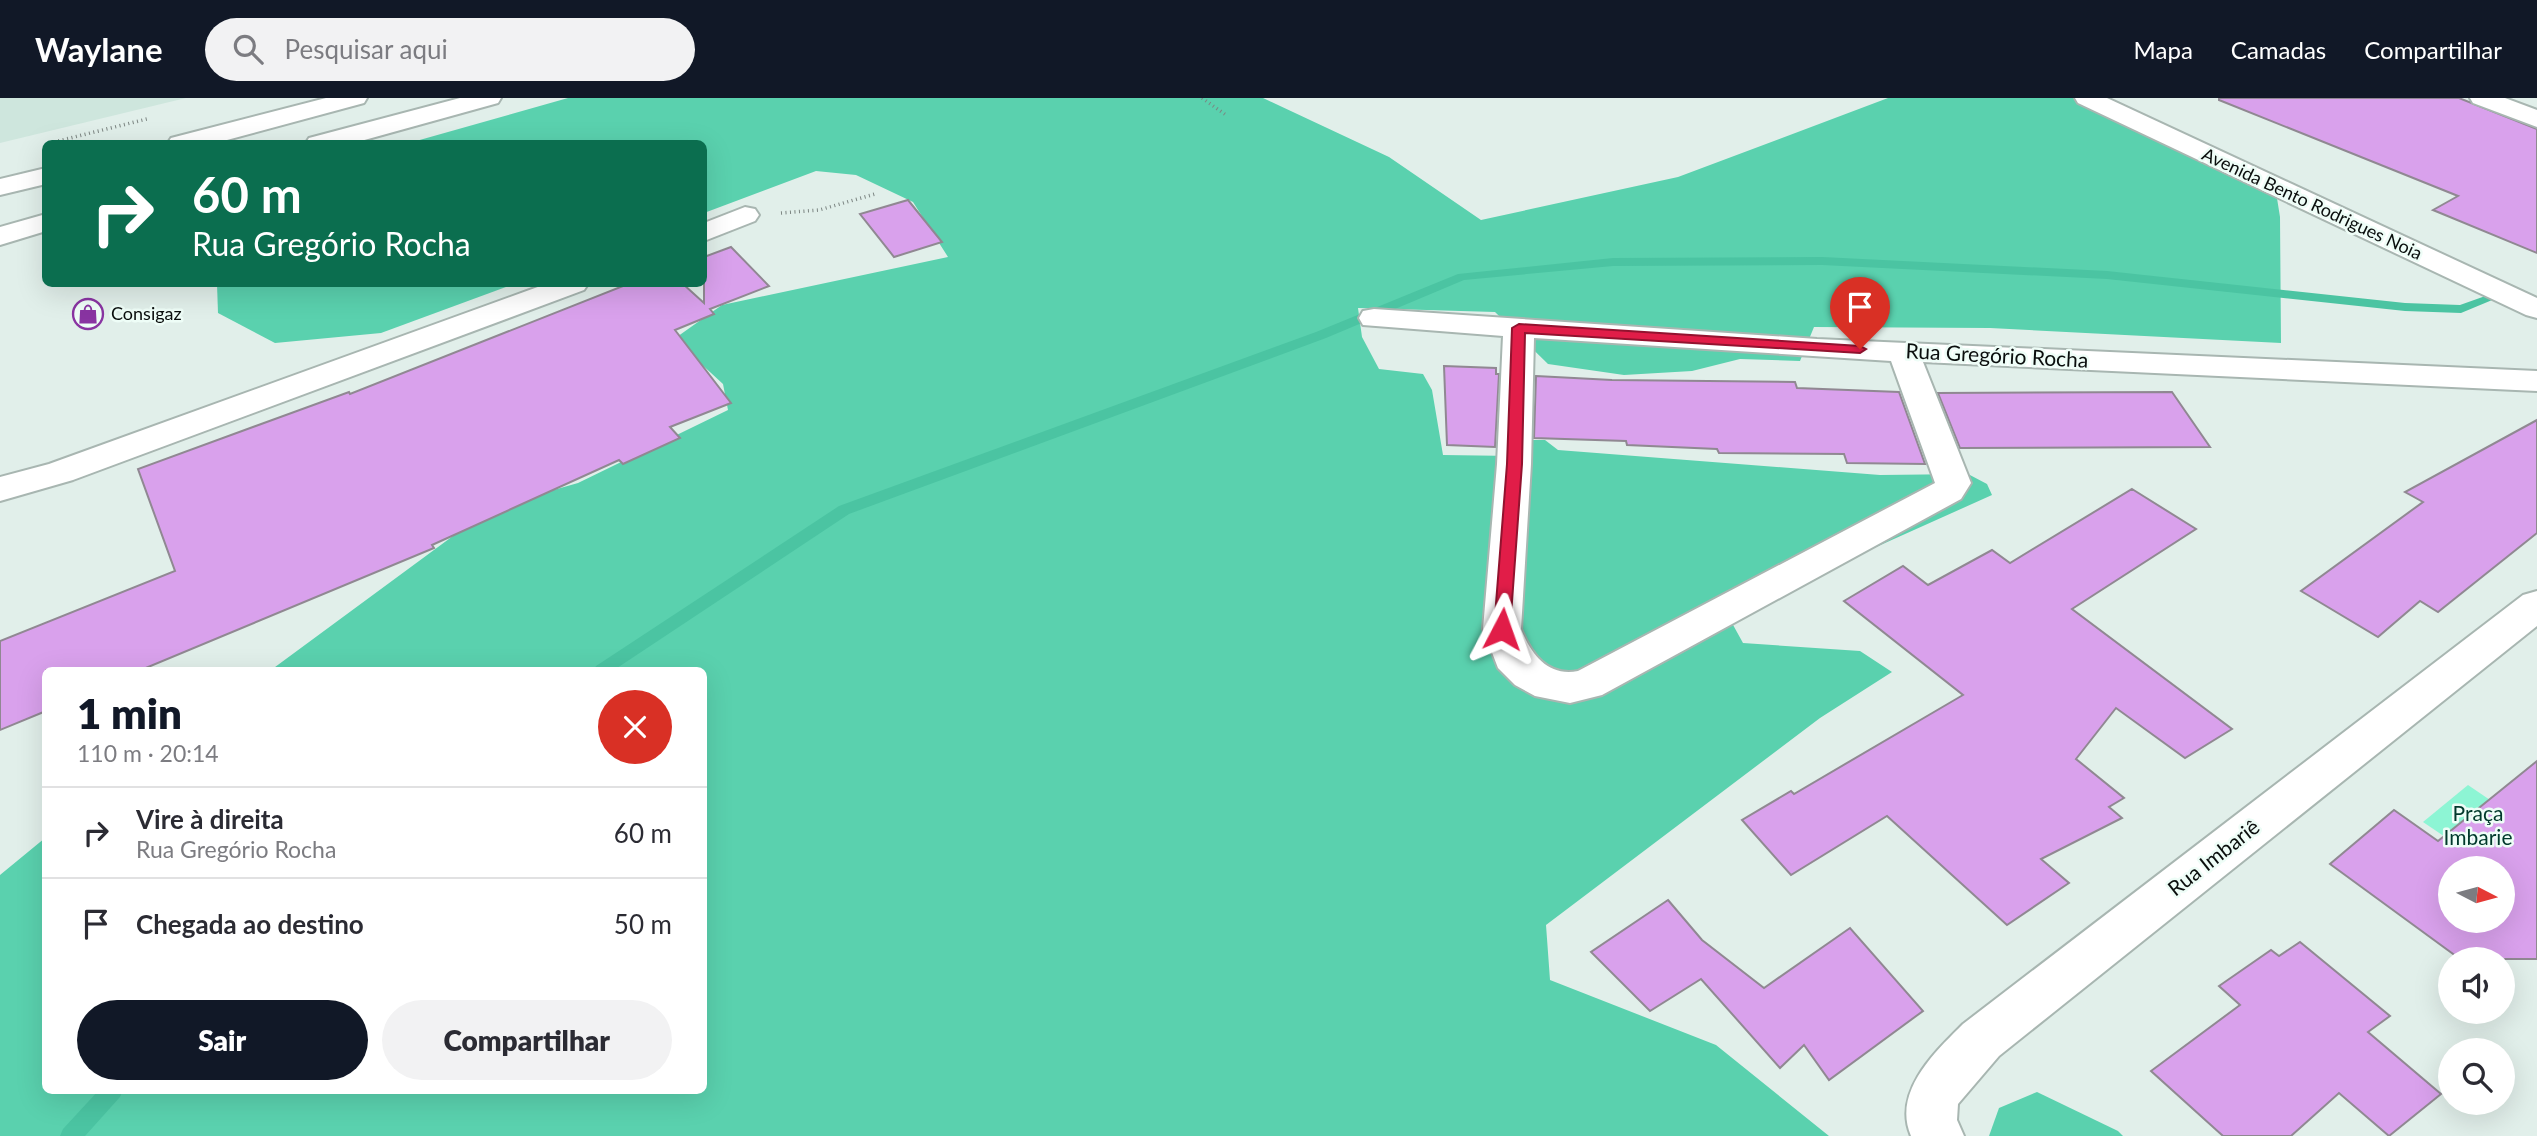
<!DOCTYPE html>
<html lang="pt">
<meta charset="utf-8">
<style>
:root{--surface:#fff;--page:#f2f2f3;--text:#2b2b33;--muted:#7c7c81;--line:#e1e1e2;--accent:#111827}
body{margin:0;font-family:Lato,sans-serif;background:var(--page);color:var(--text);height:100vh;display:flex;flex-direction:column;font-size:26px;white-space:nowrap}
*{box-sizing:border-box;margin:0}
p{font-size:23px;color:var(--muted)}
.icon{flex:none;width:38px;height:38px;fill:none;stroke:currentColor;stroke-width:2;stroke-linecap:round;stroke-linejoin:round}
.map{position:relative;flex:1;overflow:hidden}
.sheet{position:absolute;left:42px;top:569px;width:665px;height:427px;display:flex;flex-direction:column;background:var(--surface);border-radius:10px;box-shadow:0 7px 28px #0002}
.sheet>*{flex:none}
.banner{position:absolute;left:42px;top:42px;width:665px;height:147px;border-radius:10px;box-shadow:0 7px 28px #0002;background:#0b6e4f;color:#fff;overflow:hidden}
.needle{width:46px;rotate:96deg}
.buttons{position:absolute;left:2438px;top:758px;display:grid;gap:14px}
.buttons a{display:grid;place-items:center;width:77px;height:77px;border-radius:50%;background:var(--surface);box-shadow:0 7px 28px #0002;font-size:35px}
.pin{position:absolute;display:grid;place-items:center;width:60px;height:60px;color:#fff;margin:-72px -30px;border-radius:50% 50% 50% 0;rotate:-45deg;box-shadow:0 0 7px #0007}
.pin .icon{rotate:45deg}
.me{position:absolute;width:77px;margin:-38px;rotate:4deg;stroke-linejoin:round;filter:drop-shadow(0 0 5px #0008)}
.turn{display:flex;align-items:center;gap:24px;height:147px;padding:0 35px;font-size:32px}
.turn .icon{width:91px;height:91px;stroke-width:2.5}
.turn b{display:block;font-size:49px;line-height:60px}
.round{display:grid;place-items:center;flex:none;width:74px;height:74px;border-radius:37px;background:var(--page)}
.head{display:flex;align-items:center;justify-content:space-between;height:119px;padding:0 35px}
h1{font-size:42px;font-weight:800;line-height:52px;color:var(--accent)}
.primary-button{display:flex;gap:14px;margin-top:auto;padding:14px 35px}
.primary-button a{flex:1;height:80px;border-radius:42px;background:var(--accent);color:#fff;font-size:28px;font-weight:800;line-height:80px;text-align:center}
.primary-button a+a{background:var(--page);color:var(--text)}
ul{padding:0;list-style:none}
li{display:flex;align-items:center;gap:21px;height:91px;padding:0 35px;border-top:2px solid var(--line)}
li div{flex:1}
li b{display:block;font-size:26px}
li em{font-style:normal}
header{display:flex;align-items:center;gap:42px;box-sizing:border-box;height:98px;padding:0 35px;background:var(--accent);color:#fff}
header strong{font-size:33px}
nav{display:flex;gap:38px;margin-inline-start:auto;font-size:24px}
.search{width:490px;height:63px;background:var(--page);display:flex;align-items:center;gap:18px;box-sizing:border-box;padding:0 24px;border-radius:38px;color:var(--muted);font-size:26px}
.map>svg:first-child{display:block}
.built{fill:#cee6dd}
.green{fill:#8df5d4}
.forest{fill:#5ad1ae}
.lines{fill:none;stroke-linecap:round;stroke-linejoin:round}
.stream{fill:#4bc4a2;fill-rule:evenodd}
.building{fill:#d9a1ec;stroke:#908892;stroke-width:2;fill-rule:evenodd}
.street-casing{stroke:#a8b6b1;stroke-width:4}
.secondary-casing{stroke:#a8b6b1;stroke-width:4}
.highway-casing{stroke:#a8b6b1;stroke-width:4}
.path{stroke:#7c8582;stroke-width:3.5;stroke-dasharray:1 3.5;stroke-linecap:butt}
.street{fill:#fff;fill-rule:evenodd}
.secondary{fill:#fff;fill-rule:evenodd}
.highway{fill:#fff;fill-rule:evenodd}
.route{fill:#e11d48;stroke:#92132f;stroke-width:2}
.labels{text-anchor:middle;stroke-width:5;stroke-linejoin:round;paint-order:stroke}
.far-street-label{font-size:18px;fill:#0a0e0d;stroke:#eefdf7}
.far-poi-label{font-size:18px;fill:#0a0e0d;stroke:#eefdf7;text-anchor:start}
.street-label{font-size:21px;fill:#0a0e0d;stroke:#eefdf7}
.park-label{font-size:21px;fill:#01392c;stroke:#eefdf7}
</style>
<header>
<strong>Waylane</strong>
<div class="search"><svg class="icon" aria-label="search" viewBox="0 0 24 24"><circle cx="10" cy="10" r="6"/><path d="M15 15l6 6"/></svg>Pesquisar aqui</div>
<nav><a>Mapa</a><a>Camadas</a><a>Compartilhar</a></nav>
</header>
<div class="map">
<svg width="2537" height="1038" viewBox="0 0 2537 1038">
<rect width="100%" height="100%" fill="#e1efea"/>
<path class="built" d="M 0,0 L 186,0 L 0,45 Z"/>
<path class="green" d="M 2468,687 L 2537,734 L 2502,770 L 2491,770 L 2423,724 Z"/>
<g class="forest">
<path d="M 568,0 L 1263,0 L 1389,59 L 1481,122 L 1678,79 L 1888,0 L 2077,0 L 2276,94 L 2280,119 L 2281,245 L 1990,230 L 1814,229 L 1800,263 L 1740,261 L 1692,273 L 1624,277 L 1548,266 L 1495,214 L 1358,210 L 1362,239 L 1379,271 L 1423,276 L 1432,292 L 1443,357 L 1514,358 L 1530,342 L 1545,342 L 1558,352 L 1880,377 L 1968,376 L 1987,386 L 1992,397 L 1727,516 L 1743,545 L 1860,553 L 1892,574 L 1820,620 L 1546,827 L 1550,882 L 1716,947 L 1829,1038 L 0,1038 L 0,777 L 45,740 L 46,992 L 704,992 L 704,572 L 271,572 L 491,410 L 578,385 L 728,312 L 723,286 L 674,241 L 722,207 L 948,159 L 913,104 L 856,77 L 816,73 L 704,115 L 704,46 L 409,45 Z"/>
<path d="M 217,186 L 514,186 L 381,235 L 275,245 L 218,215 Z"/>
<path d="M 2037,994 L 2118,1033 L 2123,1038 L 1989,1038 L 1999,1010 Z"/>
</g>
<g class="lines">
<g class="stream">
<path d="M 1822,159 L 2107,173 L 2405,205 L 2460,207 L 2491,196 L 2497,200 L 2461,215 L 2405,213 L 2107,181 L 1822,167 L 1613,168 L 1464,182 L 1326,240 L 849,416 L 614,572 L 594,572 L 596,568 L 839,408 L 1316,234 L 1458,176 L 1613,160 Z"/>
<path d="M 99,992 L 123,992 L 120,999 L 85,1038 L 60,1038 L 63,1031 Z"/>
</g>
</g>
<g class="building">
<path d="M 2219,0 L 2459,0 L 2537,31 L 2537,155 L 2433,112 L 2458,98 L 2219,2 Z"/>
<path d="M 908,102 L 942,144 L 894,159 L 860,116 Z"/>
<path d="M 731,149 L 769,188 L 710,211 L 714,216 L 675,232 L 731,305 L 670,329 L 680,340 L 623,366 L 619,362 L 432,447 L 434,450 L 141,572 L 46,572 L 46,613 L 0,632 L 0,543 L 175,473 L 138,371 L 349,294 L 350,296 L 628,186 L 683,186 L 704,205 L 704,159 Z"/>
<path d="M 1444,268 L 1496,270 L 1496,276 L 1499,276 L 1495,349 L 1447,347 Z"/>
<path d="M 1536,278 L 1612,282 L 1795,284 L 1797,290 L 1899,294 L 1925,366 L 1847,365 L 1844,356 L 1719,355 L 1717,351 L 1627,347 L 1626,343 L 1534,340 Z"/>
<path d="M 2172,294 L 2210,349 L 1960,350 L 1938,295 Z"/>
<path d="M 2537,322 L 2537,435 L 2438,514 L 2420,503 L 2378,539 L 2301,493 L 2423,404 L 2405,394 Z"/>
<path d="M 2132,391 L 2196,431 L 2072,511 L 2232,631 L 2185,660 L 2116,610 L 2076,661 L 2124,700 L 2109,709 L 2122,720 L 2041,761 L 2069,785 L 2007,827 L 1887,718 L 1791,777 L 1742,722 L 1791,693 L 1794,696 L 1963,597 L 1844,503 L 1903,468 L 1928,487 L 1992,452 L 2010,465 Z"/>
<path d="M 2537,663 L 2537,861 L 2460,861 L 2330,766 L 2394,712 L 2438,743 ZM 2450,770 L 2502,770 L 2502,822 L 2450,822 Z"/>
<path d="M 1668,802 L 1702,842 L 1764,890 L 1850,830 L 1923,913 L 1829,982 L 1804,947 L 1780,970 L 1701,881 L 1650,913 L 1591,854 Z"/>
<path d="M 2300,844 L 2390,918 L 2368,934 L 2441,996 L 2389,1038 L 2339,995 L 2291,1038 L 2223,1038 L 2151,973 L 2240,907 L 2219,888 L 2271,852 L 2279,858 Z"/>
</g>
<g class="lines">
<g class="street-casing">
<g id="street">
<path d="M 2470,0 L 2505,0 L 2537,12 L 2537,29 L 2473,5 Z"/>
<path d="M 745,109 L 755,111 L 759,117 L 755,123 L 704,143 L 704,125 Z"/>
<path d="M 546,186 L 588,186 L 584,192 L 73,382 L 0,403 L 0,379 L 49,366 Z"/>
<path d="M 1374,211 L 1817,241 L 2537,273 L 2537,293 L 1923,264 L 1971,385 L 1961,401 L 1602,597 L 1570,605 L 1535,598 L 1515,587 L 1498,570 L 1483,531 L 1497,366 L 1503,238 L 1363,227 L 1359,220 L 1363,213 ZM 1534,240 L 1891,263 L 1935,385 L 1578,573 C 1548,579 1531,556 1521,531 L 1531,366 Z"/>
<path d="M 2537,493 L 2537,528 L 1999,958 L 1958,1006 L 1957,1022 L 1964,1038 L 1911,1038 C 1892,994 1935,954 1963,926 L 2523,497 Z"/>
</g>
</g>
<g class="secondary-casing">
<path id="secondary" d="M 2075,0 L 2107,0 L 2537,200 L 2537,220 L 2526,217 L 2078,5 Z"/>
</g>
<g class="highway-casing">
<g id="highway">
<path d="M 326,0 L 367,0 L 364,5 L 212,46 L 167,46 L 171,40 Z"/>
<path d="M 460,0 L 501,0 L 498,5 L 350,46 L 305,46 L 309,40 Z"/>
<path d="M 46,70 L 46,86 L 0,97 L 0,81 Z"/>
<path d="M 46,116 L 46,133 L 0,147 L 0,129 Z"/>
</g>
</g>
<g class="path">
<path d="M 1202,0 L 1226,17"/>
<path d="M 54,44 L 147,21"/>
<path d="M 781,115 L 819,112 L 875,96"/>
</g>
<use href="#street" class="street"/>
<use href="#secondary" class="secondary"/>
<use href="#highway" class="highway"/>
</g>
<path class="route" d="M 1519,226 L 1860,248 L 1866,251 L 1860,255 L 1525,235 L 1522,366 L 1510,531 L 1502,537 L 1494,531 L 1507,366 L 1512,230 Z"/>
<defs>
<g id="shop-ring" transform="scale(1.575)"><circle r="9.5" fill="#eefdf7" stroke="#8934a2" stroke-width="1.5"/><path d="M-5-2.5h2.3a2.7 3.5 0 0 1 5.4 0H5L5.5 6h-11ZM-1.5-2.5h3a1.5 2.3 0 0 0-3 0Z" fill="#8934a2"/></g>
</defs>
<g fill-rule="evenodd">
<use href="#shop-ring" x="88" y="216"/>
</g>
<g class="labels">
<g class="far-street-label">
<text transform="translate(2312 106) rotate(25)" y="6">Avenida Bento Rodrigues Noia</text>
</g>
<g class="far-poi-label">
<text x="111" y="222">Consigaz</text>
</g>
<g class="street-label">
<text transform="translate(1997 258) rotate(3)" y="7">Rua Gregório Rocha</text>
<text transform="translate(2214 760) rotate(-38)" y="7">Rua Imbariê</text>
</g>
<g class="park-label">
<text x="2478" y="723">Praça<tspan x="2478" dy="24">Imbarie</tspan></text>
</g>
</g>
</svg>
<div class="buttons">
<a><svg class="needle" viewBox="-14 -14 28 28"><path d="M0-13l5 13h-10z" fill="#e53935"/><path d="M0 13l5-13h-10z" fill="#7c7c81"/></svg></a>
<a><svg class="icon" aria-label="sound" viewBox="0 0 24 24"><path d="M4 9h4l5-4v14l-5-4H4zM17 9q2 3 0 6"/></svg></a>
<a><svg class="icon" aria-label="search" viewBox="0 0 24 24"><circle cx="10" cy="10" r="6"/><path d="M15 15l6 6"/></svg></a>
</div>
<div class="pin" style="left:1860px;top:251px;background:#d93025"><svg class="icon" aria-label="arrive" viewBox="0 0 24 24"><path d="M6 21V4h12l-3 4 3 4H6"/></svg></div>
<svg class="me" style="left:1502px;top:531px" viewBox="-20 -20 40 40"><path d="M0-17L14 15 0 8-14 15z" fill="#e11d48" stroke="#fff" stroke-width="4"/></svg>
<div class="banner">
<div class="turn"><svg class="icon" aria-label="right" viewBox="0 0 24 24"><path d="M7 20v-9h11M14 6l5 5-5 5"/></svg><div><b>60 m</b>Rua Gregório Rocha</div></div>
</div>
<section class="sheet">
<div class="head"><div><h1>1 min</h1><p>110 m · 20:14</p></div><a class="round" style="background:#d93025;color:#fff"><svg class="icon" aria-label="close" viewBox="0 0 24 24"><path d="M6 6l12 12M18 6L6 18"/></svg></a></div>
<ul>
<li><svg class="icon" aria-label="right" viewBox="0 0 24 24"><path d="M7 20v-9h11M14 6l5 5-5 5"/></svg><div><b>Vire à direita</b><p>Rua Gregório Rocha</p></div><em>60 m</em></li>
<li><svg class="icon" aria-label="arrive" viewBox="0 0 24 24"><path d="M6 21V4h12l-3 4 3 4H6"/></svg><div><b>Chegada ao destino</b></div><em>50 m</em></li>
</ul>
<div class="primary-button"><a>Sair</a><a>Compartilhar</a></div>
</section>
</div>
